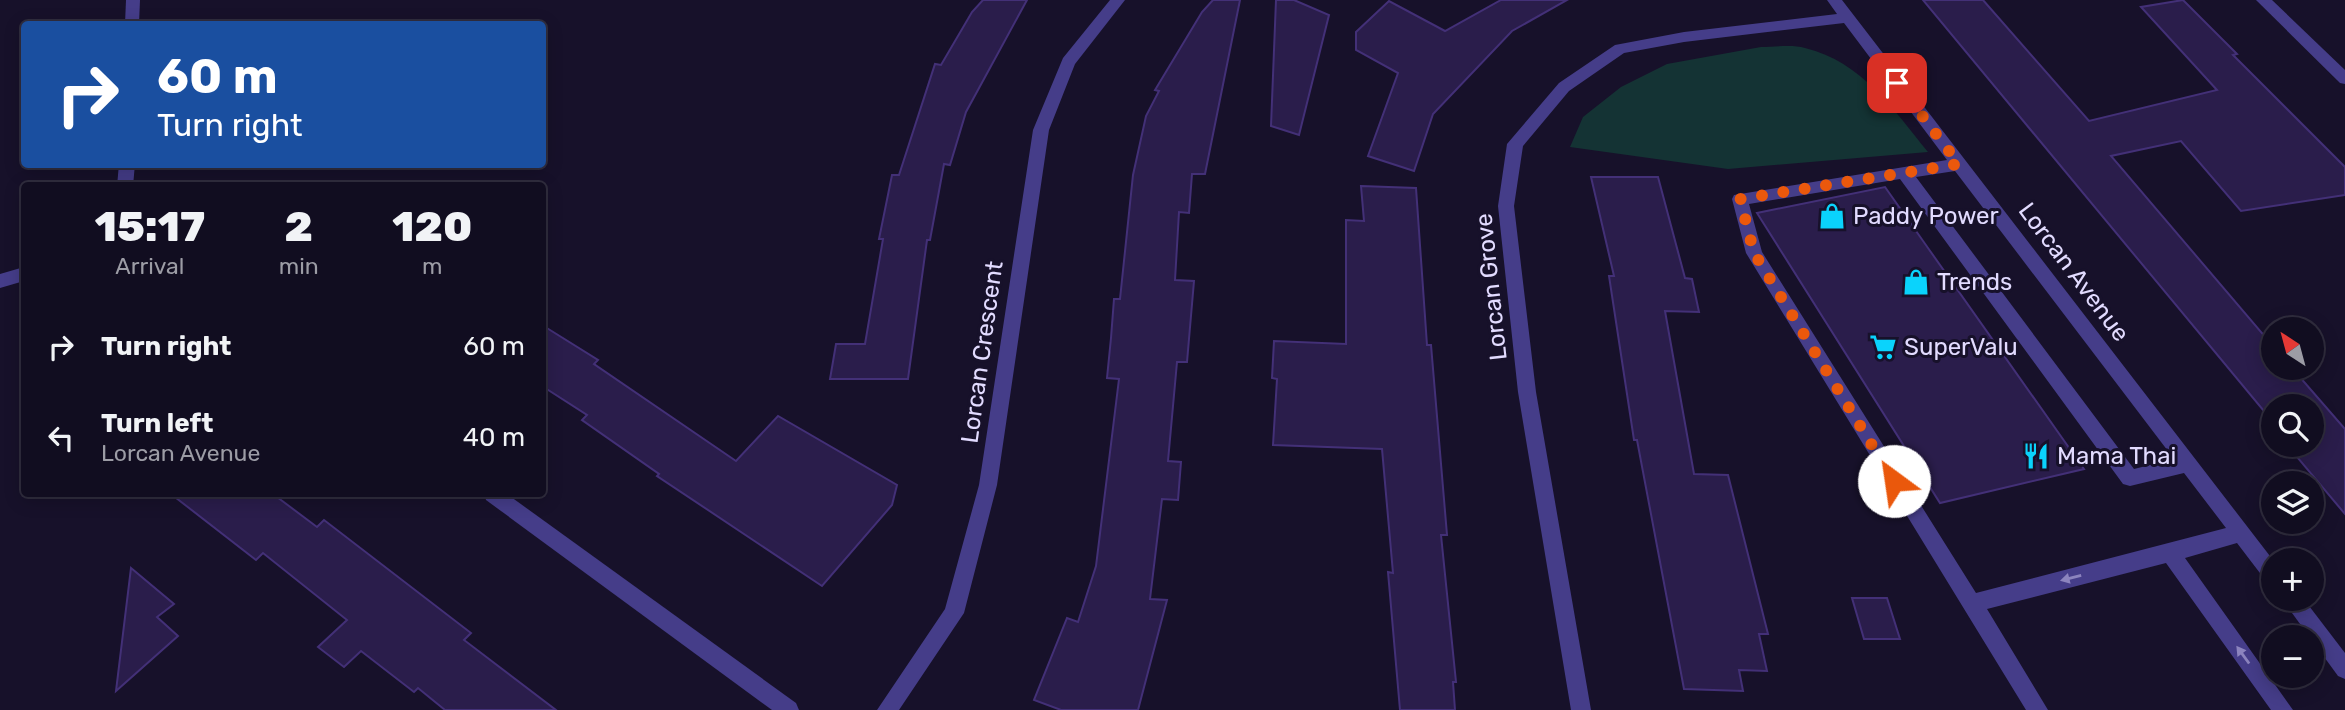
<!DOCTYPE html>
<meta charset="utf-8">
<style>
:root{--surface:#110d20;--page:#1e1b2d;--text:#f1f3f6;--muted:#9c9ca5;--line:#302d3e}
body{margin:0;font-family:Rubik,sans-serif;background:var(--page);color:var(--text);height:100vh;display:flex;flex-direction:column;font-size:26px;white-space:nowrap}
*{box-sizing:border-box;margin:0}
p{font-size:23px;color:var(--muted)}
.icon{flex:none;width:38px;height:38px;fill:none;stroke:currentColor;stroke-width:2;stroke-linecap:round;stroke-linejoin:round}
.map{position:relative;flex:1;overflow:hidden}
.side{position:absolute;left:21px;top:182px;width:525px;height:315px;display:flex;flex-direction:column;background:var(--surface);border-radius:7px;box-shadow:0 4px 18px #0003,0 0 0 2px var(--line)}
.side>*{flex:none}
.guide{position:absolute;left:21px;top:21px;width:525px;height:147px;border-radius:7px;box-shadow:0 4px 18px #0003,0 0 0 2px var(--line);background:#1a4fa0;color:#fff;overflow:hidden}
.needle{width:46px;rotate:324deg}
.controls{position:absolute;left:2261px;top:317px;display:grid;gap:14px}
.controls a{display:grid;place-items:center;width:63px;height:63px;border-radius:50%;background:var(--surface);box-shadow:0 4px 18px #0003,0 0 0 2px var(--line);font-size:35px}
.pin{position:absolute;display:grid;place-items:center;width:60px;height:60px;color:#fff;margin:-30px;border-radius:14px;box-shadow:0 4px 10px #0006}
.me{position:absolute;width:77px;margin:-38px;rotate:329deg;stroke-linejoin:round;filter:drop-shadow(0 0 5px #0008)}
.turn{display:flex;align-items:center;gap:24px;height:147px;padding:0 21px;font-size:32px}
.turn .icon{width:91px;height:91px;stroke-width:2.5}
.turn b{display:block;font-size:49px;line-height:60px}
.eta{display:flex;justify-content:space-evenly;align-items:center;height:119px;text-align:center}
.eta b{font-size:42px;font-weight:800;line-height:49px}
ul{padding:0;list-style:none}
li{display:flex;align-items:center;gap:21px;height:91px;padding:0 21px}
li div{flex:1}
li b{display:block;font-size:26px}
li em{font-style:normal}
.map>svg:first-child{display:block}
.green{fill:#143334}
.building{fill:#2a1d4b;stroke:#433077;stroke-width:2}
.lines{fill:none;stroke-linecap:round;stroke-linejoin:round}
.minor{fill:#453d89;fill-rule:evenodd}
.oneway{fill:#8c84be}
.route{stroke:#ea580c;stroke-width:12;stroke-dasharray:0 21.6}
.labels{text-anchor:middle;stroke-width:6;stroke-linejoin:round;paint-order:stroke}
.poi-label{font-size:24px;fill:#e2dbff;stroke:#17112a;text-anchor:start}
.street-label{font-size:24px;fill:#e2dbff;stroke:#17112a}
</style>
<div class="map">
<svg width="2345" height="710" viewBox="0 0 2345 710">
<rect width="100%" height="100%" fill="#17112a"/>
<path class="green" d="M 1761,47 C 1775,47 1792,44 1805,48 C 1862,62 1893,109 1928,152 L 1728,169 L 1570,147 L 1583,117 L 1621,87 L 1667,64 Z"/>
<g class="building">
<path d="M 983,0 L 1027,0 L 966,112 L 950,165 L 944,164 L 930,240 L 927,240 L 908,379 L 830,379 L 836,344 L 865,344 L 883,239 L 879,239 L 892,175 L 899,175 L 935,64 L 941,65 L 972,12 Z"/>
<path d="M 1213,0 L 1240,0 L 1205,174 L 1192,174 L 1189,213 L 1179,212 L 1175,280 L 1194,281 L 1187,362 L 1177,362 L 1168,461 L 1181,462 L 1178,500 L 1162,499 L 1150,599 L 1167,600 L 1138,710 L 1061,710 L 1034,700 L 1067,618 L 1078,622 L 1096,566 L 1119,379 L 1107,378 L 1111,338 L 1114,299 L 1120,299 L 1133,175 L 1146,116 L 1159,91 L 1155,90 L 1202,12 Z"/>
<path d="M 1276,0 L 1294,0 L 1329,15 L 1299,135 L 1271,126 Z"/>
<path d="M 1501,0 L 1567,0 L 1512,31 L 1433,114 L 1414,171 L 1368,156 L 1398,73 L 1356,50 L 1356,32 L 1389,1 L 1445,31 Z"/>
<path d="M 1923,0 L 1983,0 L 2089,121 L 2217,90 L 2141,7 L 2183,0 L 2237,54 L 2233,55 L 2345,167 L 2345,195 L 2241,211 L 2181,141 L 2111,156 L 2273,346 L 2273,368 L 2292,368 L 2345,429 L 2345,514 L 2297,457 L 2302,456 L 2293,444 L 2312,444 L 2312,406 L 2273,406 L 2273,422 Z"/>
<path d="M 1591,177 L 1658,177 L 1685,278 L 1692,279 L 1699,312 L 1665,311 L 1694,474 L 1728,475 L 1768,634 L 1759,634 L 1767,671 L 1739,670 L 1743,691 L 1684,689 L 1637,440 L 1634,440 L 1609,276 L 1614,276 Z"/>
<path d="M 1361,186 L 1416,188 L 1427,345 L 1431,345 L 1447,535 L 1441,535 L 1456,682 L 1453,682 L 1455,710 L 1400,710 L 1388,572 L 1393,573 L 1382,449 L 1273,445 L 1277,379 L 1272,378 L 1274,341 L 1346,344 L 1346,220 L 1364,221 Z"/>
<path d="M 1885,187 L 1928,248 L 2084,469 L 1940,503 L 1757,213 Z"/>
<path d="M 542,325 L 598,360 L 594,364 L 736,461 L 778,416 L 897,485 L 892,505 L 822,586 L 657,476 L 659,474 L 582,420 L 587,415 L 542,386 Z"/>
<path d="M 171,494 L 273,494 L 317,527 L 324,520 L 471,633 L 464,640 L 556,710 L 445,710 L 418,688 L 414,692 L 361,651 L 344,667 L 318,647 L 347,620 L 263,553 L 256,560 Z"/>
<path d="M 131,568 L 174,604 L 157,617 L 178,636 L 116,691 Z"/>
<path d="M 1852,598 L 1887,598 L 1900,639 L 1864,639 Z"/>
</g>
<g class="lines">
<g class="minor">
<path d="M 126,0 L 140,0 L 139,24 L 125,24 Z"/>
<path d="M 1110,0 L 1125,0 L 1075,64 L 1049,130 L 997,485 L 964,613 L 899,710 L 877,710 L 945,609 L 979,485 L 1033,130 L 1063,58 Z"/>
<path d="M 1827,0 L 1842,0 L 2273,560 L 2273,584 L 2266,581 L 2237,543 L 2185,558 L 2293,710 L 2271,710 L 2166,563 L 1987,609 L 2048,710 L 2026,710 L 1746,253 L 1732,199 L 1734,195 L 1947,160 L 1844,23 L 1684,42 L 1624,53 L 1569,91 L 1523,146 L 1514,206 L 1536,392 L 1591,710 L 1571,710 L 1518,392 L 1498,206 L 1507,144 L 1559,83 L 1615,45 L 1684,32 L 1837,14 ZM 1955,171 L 2174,459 L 2134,469 L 1916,177 ZM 1900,179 L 2123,484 L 2130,486 L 2184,473 L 2226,528 L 1976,593 L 1762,252 L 1749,204 Z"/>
<path d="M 2256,0 L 2272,0 L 2345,70 L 2345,84 L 2340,83 Z"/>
<path d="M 119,164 L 135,164 L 133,186 L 117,186 Z"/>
<path d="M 24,267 L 24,281 L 0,288 L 0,274 Z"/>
<path d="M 484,494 L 507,494 L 796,703 L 799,710 L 772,710 L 486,500 Z"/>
<path d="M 2281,598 L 2303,598 L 2345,653 L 2345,679 L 2338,676 Z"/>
</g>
</g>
<defs><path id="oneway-solid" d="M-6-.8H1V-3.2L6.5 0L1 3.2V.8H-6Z" transform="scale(1.75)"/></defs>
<g class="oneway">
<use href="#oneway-solid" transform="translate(2071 578) rotate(166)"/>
<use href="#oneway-solid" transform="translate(2243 655) rotate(-126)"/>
</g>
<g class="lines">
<path class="route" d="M 1894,481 L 1754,253 L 1740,199 L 1959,164 L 1897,83"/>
</g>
<defs>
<g id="shop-bare" transform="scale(2.1)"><path d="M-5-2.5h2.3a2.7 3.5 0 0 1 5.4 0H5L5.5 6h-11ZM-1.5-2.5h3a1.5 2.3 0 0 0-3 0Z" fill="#0ad3fc" stroke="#17112a" stroke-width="2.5" paint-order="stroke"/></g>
<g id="supermarket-bare" transform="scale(2.1)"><path d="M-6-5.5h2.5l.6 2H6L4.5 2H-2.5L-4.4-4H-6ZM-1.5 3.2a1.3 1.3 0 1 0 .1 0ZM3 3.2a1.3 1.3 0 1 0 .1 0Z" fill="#0ad3fc" stroke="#17112a" stroke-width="2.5" paint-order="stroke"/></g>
<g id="restaurant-bare" transform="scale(2.1)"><path d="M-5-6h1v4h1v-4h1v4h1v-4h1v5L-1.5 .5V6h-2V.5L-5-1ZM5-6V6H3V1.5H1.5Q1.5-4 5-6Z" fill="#0ad3fc" stroke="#17112a" stroke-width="2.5" paint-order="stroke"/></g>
</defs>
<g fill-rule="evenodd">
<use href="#shop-bare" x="1832" y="216"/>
<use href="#shop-bare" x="1916" y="282"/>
<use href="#supermarket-bare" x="1883" y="347"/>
<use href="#restaurant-bare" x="2036" y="456"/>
</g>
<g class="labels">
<g class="poi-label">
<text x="1853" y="224">Paddy Power</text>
<text x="1937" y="290">Trends</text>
<text x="1904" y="355">SuperValu</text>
<text x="2057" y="464">Mama Thai</text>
</g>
<g class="street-label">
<text transform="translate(2074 272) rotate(53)" y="8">Lorcan Avenue</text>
<text transform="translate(1491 287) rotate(-96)" y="8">Lorcan Grove</text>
<text transform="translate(982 352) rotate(-82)" y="8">Lorcan Crescent</text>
</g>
</g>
</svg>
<div class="controls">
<a><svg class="needle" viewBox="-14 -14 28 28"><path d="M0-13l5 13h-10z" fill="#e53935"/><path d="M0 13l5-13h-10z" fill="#9c9ca5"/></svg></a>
<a><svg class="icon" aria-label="search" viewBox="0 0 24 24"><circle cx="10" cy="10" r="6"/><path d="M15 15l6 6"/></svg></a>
<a><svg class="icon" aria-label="layers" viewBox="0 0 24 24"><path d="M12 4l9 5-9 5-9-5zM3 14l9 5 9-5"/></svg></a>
<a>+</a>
<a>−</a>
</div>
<div class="pin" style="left:1897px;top:83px;background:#d93025"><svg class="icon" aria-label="arrive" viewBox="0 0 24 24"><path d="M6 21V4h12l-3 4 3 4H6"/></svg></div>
<svg class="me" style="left:1894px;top:481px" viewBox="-20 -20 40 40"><circle r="19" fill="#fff"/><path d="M0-13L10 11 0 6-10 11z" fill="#ea580c"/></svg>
<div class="guide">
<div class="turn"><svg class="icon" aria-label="right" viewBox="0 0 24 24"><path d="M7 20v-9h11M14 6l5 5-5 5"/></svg><div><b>60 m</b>Turn right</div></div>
</div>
<section class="side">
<div class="eta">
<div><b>15:17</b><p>Arrival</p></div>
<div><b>2</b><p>min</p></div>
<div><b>120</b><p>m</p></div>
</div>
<ul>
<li><svg class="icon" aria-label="right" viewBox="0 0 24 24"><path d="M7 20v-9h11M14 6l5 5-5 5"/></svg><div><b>Turn right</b></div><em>60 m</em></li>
<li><svg class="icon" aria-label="left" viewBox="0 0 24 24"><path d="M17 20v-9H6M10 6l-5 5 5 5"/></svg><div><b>Turn left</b><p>Lorcan Avenue</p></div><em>40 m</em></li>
</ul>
</section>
</div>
